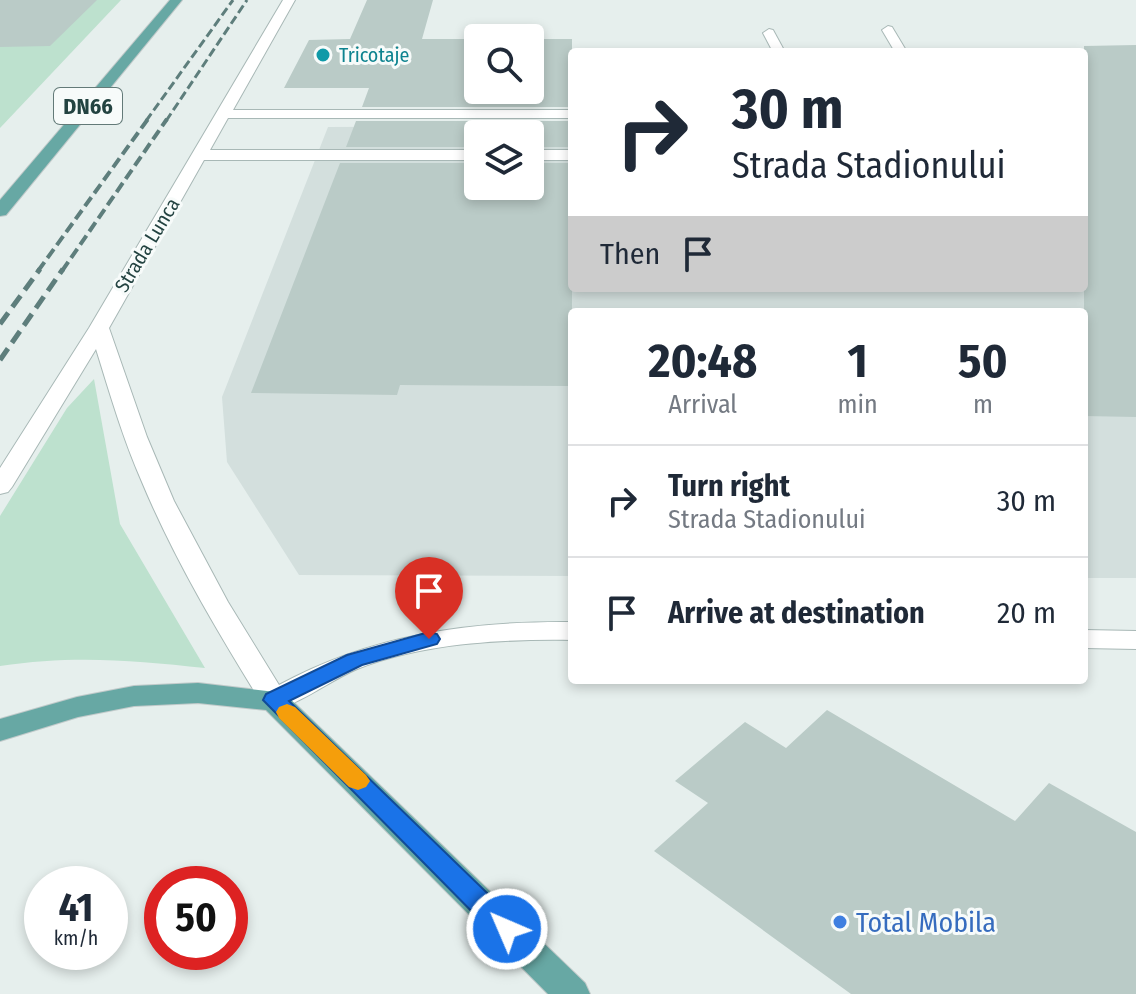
<!DOCTYPE html>
<style>
:root{--surface:#fff;--page:#f6f6f7;--text:#1f2937;--muted:#747a83;--line:#e0e1e3}
body{margin:0;font-family:"Fira Sans Condensed",sans-serif;background:var(--page);color:var(--text);height:100vh;display:flex;flex-direction:column;font-size:30px;white-space:nowrap}
*{box-sizing:border-box;margin:0}
p{font-size:26px;color:var(--muted)}
.icon{flex:none;width:44px;height:44px;fill:none;stroke:currentColor;stroke-width:2;stroke-linecap:round;stroke-linejoin:round}
.map{position:relative;flex:1;overflow:hidden}
.side{position:absolute;left:568px;top:308px;width:520px;height:376px;display:flex;flex-direction:column;background:var(--surface);border-radius:8px;box-shadow:0 4px 12px #0003}
.side>*{flex:none}
.guide{position:absolute;left:568px;top:48px;width:520px;height:244px;border-radius:8px;box-shadow:0 4px 12px #0003;background:#fff;color:var(--text);overflow:hidden}
.buttons{position:absolute;left:464px;top:24px;display:grid;gap:16px}
.buttons a{display:grid;place-items:center;width:80px;height:80px;border-radius:8px;background:var(--surface);box-shadow:0 4px 12px #0003;font-size:40px}
.speed{position:absolute;left:24px;top:866px;display:flex;gap:16px;font-size:40px;font-weight:700;text-align:center}
.speed>*{display:grid;place-content:center;width:104px;height:104px;border-radius:50%;background:var(--surface);box-shadow:0 4px 12px #0003;line-height:1}
.speed small{font-size:20px;font-weight:400}
.speed .limit{border:12px solid #d22;background:#fff;color:#111}
.pin{position:absolute;display:grid;place-items:center;width:68px;height:68px;color:#fff;margin:-82px -34px;border-radius:50% 50% 50% 0;rotate:-45deg;box-shadow:0 0 8px #0007}
.pin .icon{rotate:45deg}
.me{position:absolute;width:88px;margin:-44px;rotate:315deg;stroke-linejoin:round;filter:drop-shadow(0 0 6px #0008)}
.turn{display:flex;align-items:center;gap:28px;height:168px;padding:0 32px;font-size:36px}
.turn .icon{width:104px;height:104px;stroke-width:2.5}
.turn b{display:block;font-size:56px;line-height:68px}
.then{display:flex;align-items:center;height:76px;padding:0 32px;background:#0003;gap:16px;font-size:30px}
.eta{display:flex;justify-content:space-evenly;align-items:center;height:136px;text-align:center}
.eta b{font-size:48px;font-weight:700;line-height:56px}
ul{padding:0;list-style:none}
li{display:flex;align-items:center;gap:24px;height:112px;padding:0 32px;border-top:2px solid var(--line)}
li div{flex:1}
li b{display:block;font-size:30px}
li em{font-style:normal}
.map>svg:first-child{display:block}
.built{fill:#d3dfdd;fill-rule:evenodd}
.green{fill:#bde1ce}
.building{fill:#bacbc7}
.lines{fill:none;stroke-linecap:round;stroke-linejoin:round}
.minor-casing{stroke:#a8b8b6;stroke-width:2}
.major-casing{stroke:#c1caca;stroke-width:2}
.minor{fill:#fff;fill-rule:evenodd}
.major{fill:#67a8a4;fill-rule:evenodd}
.rail-far2{stroke:#5e7e7c;stroke-width:3;stroke-dasharray:9 4;stroke-linecap:butt}
.rail-far1{stroke:#5e7e7c;stroke-width:4;stroke-dasharray:11 5;stroke-linecap:butt}
.rail{stroke:#5e7e7c;stroke-width:5;stroke-dasharray:14 7;stroke-linecap:butt}
.route{fill:#1a73e8;stroke:#114b97;stroke-width:2}
.slow{fill:#f59e0b}
.culture-dot{fill:#0f9aa8;stroke:#f7fbfa;stroke-width:3}
.shop-dot{fill:#3f7fe0;stroke:#f7fbfa;stroke-width:3}
.labels{text-anchor:middle;stroke-width:6;stroke-linejoin:round;paint-order:stroke}
.far-culture-label{font-size:20px;fill:#0d838f;stroke:#f7fbfa;text-anchor:start}
.far-street-label{font-size:20px;fill:#234341;stroke:#f7fbfa}
.shield{fill:#f7fbfa;stroke:#637a78;stroke-width:2}
.shield-label{font-size:22px;font-weight:bold;fill:#234341}
.near-shop-label{font-size:28px;fill:#366cbe;stroke:#f7fbfa;text-anchor:start}
</style>
<div class="map">
<svg width="1136" height="994" viewBox="0 0 1136 994">
<rect width="100%" height="100%" fill="#e6efed"/>
<path class="built" d="M 1136,125 L 1136,578 L 1084,578 L 1084,312 L 572,312 L 572,576 L 299,575 L 227,462 L 222,397 L 328,127 L 572,126 L 572,288 L 1084,288 ZM 478,134 L 530,134 L 530,186 L 478,186 Z"/>
<g class="green">
<path d="M 0,0 L 121,0 L 0,128 Z"/>
<path d="M 94,379 L 120,524 L 205,668 C 133,660 72,655 0,666 L 0,516 L 67,408 Z"/>
</g>
<g class="building">
<path d="M 0,0 L 97,0 L 50,46 L 0,47 Z"/>
<path d="M 367,0 L 433,0 L 422,39 L 478,39 L 478,90 L 530,90 L 530,39 L 572,39 L 572,107 L 362,107 L 369,88 L 284,88 L 309,40 L 350,39 Z"/>
<path d="M 1136,45 L 1136,417 L 1084,416 L 1084,46 Z"/>
<path d="M 356,121 L 572,121 L 572,147 L 530,147 L 530,134 L 478,134 L 478,147 L 346,147 Z"/>
<path d="M 340,163 L 478,163 L 478,186 L 530,186 L 530,163 L 572,163 L 572,386 L 400,385 L 397,395 L 251,393 Z"/>
<path d="M 827,710 L 1015,821 L 1049,783 L 1136,832 L 1136,994 L 851,994 L 654,851 L 708,803 L 675,781 L 745,722 L 786,748 Z"/>
</g>
<g class="lines">
<g class="minor-casing">
<g id="minor">
<path d="M 283,0 L 295,0 L 233,110 L 572,110 L 572,118 L 228,118 L 210,150 L 478,150 L 478,160 L 204,160 L 109,328 L 147,437 L 174,501 L 228,602 L 279,685 C 370,635 469,621 572,622 L 572,640 C 501,639 424,643 357,669 C 329,681 304,702 274,710 L 264,707 C 219,634 175,561 142,482 C 123,439 110,394 96,349 L 12,487 L 8,492 L 0,494 L 0,468 L 89,328 Z"/>
<path d="M 888,26 L 892,27 L 907,52 L 895,52 L 882,30 Z"/>
<path d="M 769,29 L 773,30 L 785,52 L 773,52 L 763,33 Z"/>
<rect x="530" y="150" width="42" height="10"/>
<path d="M 1084,630 L 1136,631 L 1136,649 L 1084,648 Z"/>
</g>
</g>
<g class="major-casing">
<g id="major">
<path d="M 170,0 L 182,0 L 6,215 L 0,216 L 0,200 Z"/>
<path d="M 198,683 L 284,693 L 585,983 L 590,994 L 548,994 L 266,710 L 198,703 L 134,706 L 78,717 L 0,741 L 0,719 L 77,697 L 134,686 Z"/>
</g>
</g>
<use href="#minor" class="minor"/>
<use href="#major" class="major"/>
<g class="rail-far2">
<path d="M 146,121 L 233,0"/>
<path d="M 166,121 L 247,0"/>
</g>
<g class="rail-far1">
<path d="M 38,271 L 148,119"/>
<path d="M 62,271 L 167,119"/>
</g>
<g class="rail">
<path d="M 0,324 L 40,269"/>
<path d="M 0,360 L 63,269"/>
</g>
</g>
<path class="route" d="M 429,632 L 437,634 L 440,639 L 437,644 L 362,665 L 289,701 L 516,921 L 520,929 L 516,937 L 507,940 L 497,937 L 263,700 L 266,694 L 347,655 Z"/>
<path class="slow" d="M 287,704 L 295,707 L 366,775 L 370,781 L 366,787 L 358,790 L 349,787 L 279,718 L 276,712 L 279,707 Z"/>
<circle class="culture-dot" cx="323" cy="55" r="8"/>
<circle class="shop-dot" cx="840" cy="922" r="8"/>
<g class="labels">
<g class="far-culture-label">
<text x="339" y="62">Tricotaje</text>
</g>
<g class="far-street-label">
<text transform="translate(147 245) rotate(-59)" y="7">Strada Lunca</text>
</g>
<rect class="shield" x="54" y="88" width="68" height="36" rx="6"/>
<g class="shield-label">
<text x="88" y="114">DN66</text>
</g>
<g class="near-shop-label">
<text x="856" y="932">Total Mobila</text>
</g>
</g>
</svg>
<div class="buttons">
<a><svg class="icon" aria-label="search" viewBox="0 0 24 24"><circle cx="10" cy="10" r="6"/><path d="M15 15l6 6"/></svg></a>
<a><svg class="icon" aria-label="layers" viewBox="0 0 24 24"><path d="M12 4l9 5-9 5-9-5zM3 14l9 5 9-5"/></svg></a>
</div>
<div class="speed"><div>41<small>km/h</small></div><div class="limit">50</div></div>
<div class="pin" style="left:429px;top:639px;background:#d93025"><svg class="icon" aria-label="arrive" viewBox="0 0 24 24"><path d="M6 21V4h12l-3 4 3 4H6"/></svg></div>
<svg class="me" style="left:507px;top:929px" viewBox="-20 -20 40 40"><circle r="17" fill="#1a73e8" stroke="#fff" stroke-width="3"/><path d="M0-11L8 9 0 5-8 9z" fill="#fff"/></svg>
<div class="guide">
<div class="turn"><svg class="icon" aria-label="right" viewBox="0 0 24 24"><path d="M7 20v-9h11M14 6l5 5-5 5"/></svg><div><b>30 m</b>Strada Stadionului</div></div>
<div class="then">Then<svg class="icon" aria-label="arrive" viewBox="0 0 24 24"><path d="M6 21V4h12l-3 4 3 4H6"/></svg></div>
</div>
<section class="side">
<div class="eta">
<div><b>20:48</b><p>Arrival</p></div>
<div><b>1</b><p>min</p></div>
<div><b>50</b><p>m</p></div>
</div>
<ul>
<li><svg class="icon" aria-label="right" viewBox="0 0 24 24"><path d="M7 20v-9h11M14 6l5 5-5 5"/></svg><div><b>Turn right</b><p>Strada Stadionului</p></div><em>30 m</em></li>
<li><svg class="icon" aria-label="arrive" viewBox="0 0 24 24"><path d="M6 21V4h12l-3 4 3 4H6"/></svg><div><b>Arrive at destination</b></div><em>20 m</em></li>
</ul>
</section>
</div>
